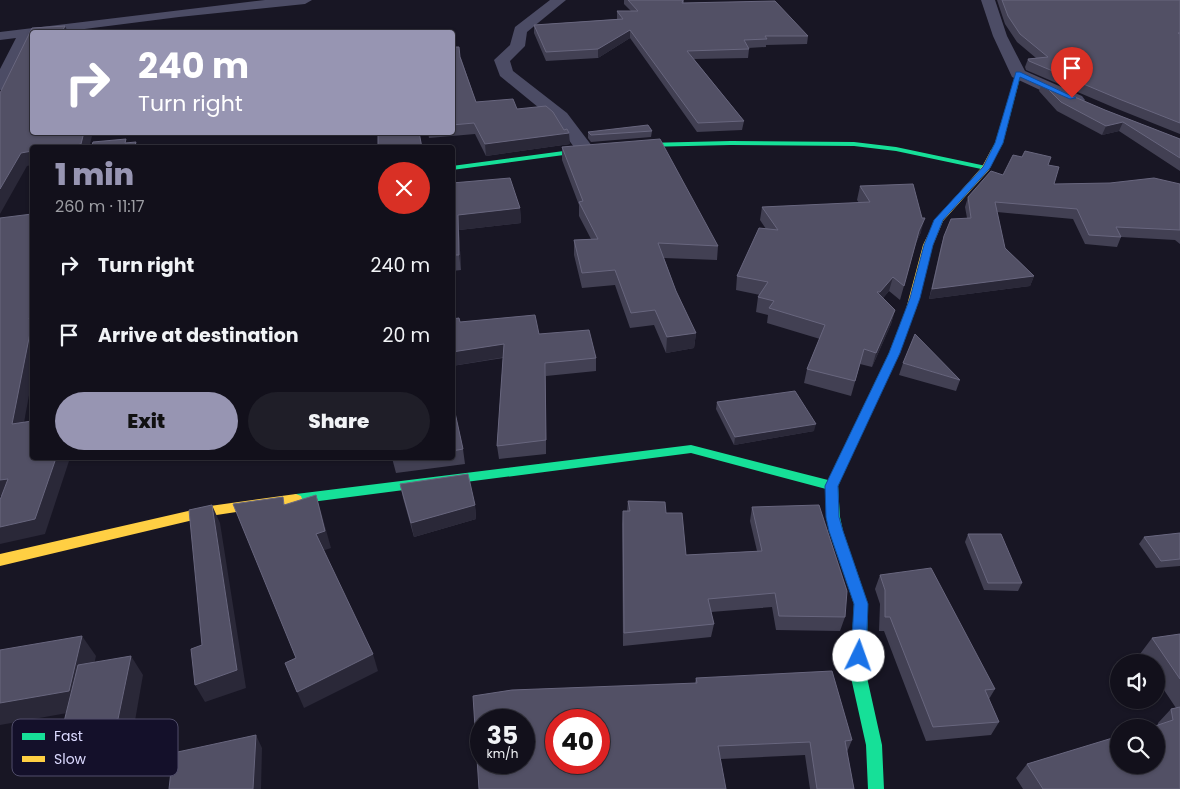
<!DOCTYPE html>
<meta charset="utf-8">
<style>
:root{--surface:#12101b;--page:#1f1e28;--text:#f1f3f6;--muted:#9c9da3;--line:#31303a;--accent:#9795b2}
body{margin:0;font-family:Poppins,sans-serif;background:var(--page);color:var(--text);height:100vh;display:flex;flex-direction:column;font-size:19px;white-space:nowrap}
*{box-sizing:border-box;margin:0}
p{font-size:16px;color:var(--muted)}
.icon{flex:none;width:28px;height:28px;fill:none;stroke:currentColor;stroke-width:2;stroke-linecap:round;stroke-linejoin:round}
.map{position:relative;flex:1;overflow:hidden}
.details{position:absolute;left:30px;top:145px;width:425px;height:315px;display:flex;flex-direction:column;background:var(--surface);border-radius:5px;box-shadow:0 1px 4px #0004,0 0 0 1px var(--line)}
.details>*{flex:none}
.hud{position:absolute;left:30px;top:30px;width:425px;height:105px;border-radius:5px;box-shadow:0 1px 4px #0004,0 0 0 1px var(--line);background:#9795b2;color:#fff;overflow:hidden}
.tools{position:absolute;left:1110px;top:654px;display:grid;gap:10px}
.tools a{display:grid;place-items:center;width:55px;height:55px;border-radius:50%;background:var(--surface);box-shadow:0 1px 4px #0004,0 0 0 1px var(--line);font-size:25px}
.speed{position:absolute;left:470px;top:709px;display:flex;gap:10px;font-size:25px;font-weight:700;text-align:center}
.speed>*{display:grid;place-content:center;width:65px;height:65px;border-radius:50%;background:var(--surface);box-shadow:0 1px 4px #0004,0 0 0 1px var(--line);line-height:1}
.speed small{font-size:12px;font-weight:400}
.speed .limit{border:8px solid #d22;background:#fff;color:#111}
.pin{position:absolute;display:grid;place-items:center;width:42px;height:42px;color:#fff;margin:-51px -21px;border-radius:50% 50% 50% 0;rotate:-45deg;box-shadow:0 0 5px #0007}
.pin .icon{rotate:45deg}
.me{position:absolute;width:55px;margin:-28px;rotate:3deg;stroke-linejoin:round;filter:drop-shadow(0 0 4px #0008)}
.turn{display:flex;align-items:center;gap:18px;height:105px;padding:0 25px;font-size:22px}
.turn .icon{width:65px;height:65px;stroke-width:2.5}
.turn b{display:block;font-size:35px;line-height:42px}
.round{display:grid;place-items:center;flex:none;width:52px;height:52px;border-radius:26px;background:var(--page)}
.head{display:flex;align-items:center;justify-content:space-between;height:85px;padding:0 25px}
h1{font-size:30px;font-weight:800;line-height:38px;color:var(--accent)}
.primary-button{display:flex;gap:10px;margin-top:auto;padding:10px 25px}
.primary-button a{flex:1;height:58px;border-radius:30px;background:var(--accent);color:#111;font-size:20px;font-weight:800;line-height:58px;text-align:center}
.primary-button a+a{background:var(--page);color:var(--text)}
ul{padding:0;list-style:none}
li{display:flex;align-items:center;gap:15px;height:70px;padding:0 25px}
li div{flex:1}
li b{display:block;font-size:19px}
li em{font-style:normal}
.map>svg:first-child{display:block}
.lines{fill:none;stroke-linecap:round;stroke-linejoin:round}
.street{fill:#4c4c65;fill-rule:evenodd}
.fast{fill:#16e098;fill-rule:evenodd}
.slow{fill:#ffcf43;fill-rule:evenodd}
.wall{fill:#424053}
.shaded-wall{fill:#2a2838}
.building{fill:#525065;stroke:#68667e;fill-rule:evenodd}
.route{fill:#1a73e8;stroke:#114b97}
.key{fill:#14102a;stroke:#504d6a;stroke-width:1}
.key-label{font-size:14px;fill:#dcdaff}
</style>
<div class="map">
<svg width="1180" height="789" viewBox="0 0 1180 789">
<rect width="100%" height="100%" fill="#181624"/>
<g class="lines">
<g class="street">
<path d="M 265,0 L 312,0 L 305,4 L 179,17 L 61,32 L 32,32 L 32,36 L 8,85 L 6,89 L 0,90 L 0,69 L 16,38 L 0,40 L 0,32 Z"/>
<path d="M 550,0 L 566,0 L 527,32 L 525,46 L 510,61 L 513,71 L 567,113 L 595,150 L 593,154 L 586,156 L 579,154 L 555,121 L 500,76 L 494,60 L 510,45 L 515,27 Z"/>
<path d="M 981,0 L 995,0 L 1007,36 L 1025,71 L 1082,96 L 1085,100 L 1082,104 L 1076,105 L 1070,104 L 1012,77 L 993,36 Z"/>
</g>
<g class="fast">
<path d="M 1016,73 L 1021,74 L 1003,143 L 997,154 L 991,154 L 990,152 L 995,143 Z"/>
<path d="M 731,141 L 854,142 L 896,147 L 986,166 L 990,168 L 986,170 L 896,151 L 854,146 L 731,145 L 644,147 L 586,152 L 452,170 L 452,166 L 586,148 L 644,143 Z"/>
<path d="M 911,306 L 916,309 L 899,353 L 838,486 L 840,517 L 843,531 L 868,604 L 866,673 L 882,745 L 884,789 L 868,789 L 866,745 L 850,673 L 854,604 L 829,531 L 826,517 L 826,489 L 691,453 L 296,504 L 291,502 L 290,499 L 291,496 L 296,494 L 691,445 L 828,480 L 889,353 L 906,309 Z"/>
</g>
<g class="slow">
<path d="M 991,150 L 998,152 L 989,170 L 943,221 L 933,245 L 916,309 L 911,312 L 907,311 L 906,309 L 923,245 L 935,220 L 982,167 Z"/>
<path d="M 296,494 L 301,496 L 302,499 L 301,502 L 210,516 L 0,566 L 0,554 L 210,506 Z"/>
</g>
</g>
<g class="wall">
<path d="M 624,0 L 684,0 L 684,3 L 808,36 L 807,44 L 766,45 L 766,47 L 748,48 L 749,49 L 748,58 L 694,59 L 744,121 L 742,130 L 697,132 L 630,38 L 598,58 L 546,61 L 534,33 L 534,25 L 617,19 L 617,11 L 631,11 L 624,4 Z"/>
<path d="M 997,0 L 1180,0 L 1180,134 L 1115,108 L 1026,70 L 1025,67 L 1028,59 L 1036,58 L 1017,42 L 1005,24 Z"/>
<path d="M 452,47 L 461,58 L 476,102 L 517,109 L 570,144 L 486,156 L 475,134 L 429,138 L 428,132 L 452,132 Z"/>
<path d="M 1042,83 L 1105,110 L 1180,139 L 1180,171 L 1119,131 L 1102,135 L 1057,111 L 1039,91 Z"/>
<path d="M 652,131 L 651,137 L 591,142 L 588,138 L 588,132 Z"/>
<path d="M 562,147 L 718,246 L 717,260 L 664,258 L 676,291 L 696,333 L 694,348 L 666,353 L 654,325 L 630,328 L 615,285 L 582,288 L 574,255 L 574,240 L 591,239 L 579,216 L 579,205 L 562,160 Z"/>
<path d="M 1048,165 L 1054,184 L 1180,184 L 1180,244 L 1175,240 L 1121,237 L 1117,247 L 1085,244 L 1073,219 L 997,212 L 1005,248 L 1034,276 L 1030,286 L 929,299 L 941,246 L 944,236 L 967,218 L 965,207 L 968,197 L 1003,175 Z"/>
<path d="M 452,183 L 520,208 L 521,223 L 459,230 L 461,270 L 452,271 Z"/>
<path d="M 860,186 L 921,232 L 916,243 L 900,300 L 889,291 L 883,298 L 895,310 L 891,324 L 872,367 L 860,364 L 851,396 L 804,383 L 807,369 L 820,339 L 767,323 L 768,315 L 756,312 L 758,297 L 760,295 L 736,290 L 737,276 L 766,229 L 760,220 L 762,207 L 859,203 L 857,200 Z"/>
<path d="M 460,322 L 539,334 L 596,358 L 596,371 L 546,376 L 546,454 L 499,459 L 497,446 L 503,358 L 452,366 Z"/>
<path d="M 903,363 L 960,380 L 956,391 L 899,375 Z"/>
<path d="M 452,399 L 463,449 L 465,464 L 396,473 L 392,458 L 452,458 Z"/>
<path d="M 717,402 L 814,431 L 734,445 L 716,409 Z"/>
<path d="M 400,484 L 475,505 L 476,519 L 414,537 L 403,498 Z"/>
<path d="M 628,501 L 666,513 L 686,555 L 757,551 L 750,521 L 752,507 L 845,617 L 840,631 L 776,630 L 772,607 L 711,612 L 714,624 L 711,637 L 623,646 L 622,524 L 623,511 L 627,511 Z"/>
<path d="M 1180,533 L 1180,566 L 1156,568 L 1139,544 L 1144,537 Z"/>
<path d="M 968,534 L 1022,583 L 1018,591 L 984,590 L 965,542 Z"/>
<path d="M 880,575 L 995,689 L 989,699 L 999,722 L 991,735 L 926,741 L 884,631 L 879,631 L 880,604 L 875,589 Z"/>
<path d="M 1180,634 L 1180,789 L 1023,789 L 1016,778 L 1027,764 L 1158,725 L 1158,723 L 1171,709 L 1176,708 L 1156,678 L 1156,662 L 1146,662 L 1140,654 L 1152,638 Z"/>
<path d="M 696,678 L 852,740 L 847,752 L 854,789 L 810,789 L 805,755 L 721,759 L 695,683 Z"/>
</g>
<g class="shaded-wall">
<path d="M 65,26 L 68,32 L 62,32 Z"/>
<path d="M 630,30 L 630,38 L 598,58 L 598,49 Z"/>
<path d="M 1123,122 L 1119,131 L 1102,135 L 1106,126 Z"/>
<path d="M 84,132 L 93,132 L 89,148 L 59,148 Z"/>
<path d="M 569,133 L 570,144 L 486,156 L 485,144 Z"/>
<path d="M 136,142 L 138,148 L 134,148 Z"/>
<path d="M 32,151 L 32,165 L 27,166 L 0,214 L 0,189 L 21,153 Z"/>
<path d="M 520,208 L 521,223 L 459,230 L 461,270 L 459,255 L 458,215 Z"/>
<path d="M 925,218 L 921,232 L 915,245 L 919,231 Z"/>
<path d="M 1034,276 L 1030,286 L 929,299 L 932,289 Z"/>
<path d="M 893,277 L 889,291 L 876,306 L 877,292 Z"/>
<path d="M 895,310 L 891,324 L 872,367 L 876,353 Z"/>
<path d="M 32,312 L 32,379 L 21,439 L 12,424 L 29,319 Z"/>
<path d="M 696,333 L 694,348 L 666,353 L 667,337 Z"/>
<path d="M 504,344 L 505,357 L 452,366 L 452,352 Z"/>
<path d="M 545,363 L 546,376 L 546,454 L 546,440 Z"/>
<path d="M 816,424 L 814,431 L 734,445 L 735,437 Z"/>
<path d="M 56,458 L 70,458 L 45,534 L 0,544 L 0,527 Z"/>
<path d="M 8,479 L 18,494 L 0,496 L 0,480 Z"/>
<path d="M 316,495 L 321,512 L 331,548 L 322,551 L 316,534 Z"/>
<path d="M 212,505 L 220,523 L 246,688 L 205,702 L 195,685 L 237,670 Z"/>
<path d="M 475,505 L 476,519 L 414,537 L 411,523 Z"/>
<path d="M 82,636 L 96,656 L 84,710 L 0,725 L 0,703 Z"/>
<path d="M 373,654 L 378,671 L 304,708 L 297,692 Z"/>
<path d="M 131,656 L 143,675 L 132,738 L 77,748 L 62,730 Z"/>
<path d="M 256,735 L 262,748 L 261,789 L 253,789 Z"/>
</g>
<g class="building">
<path d="M 628,0 L 683,0 L 682,3 L 775,1 L 808,36 L 765,36 L 767,39 L 744,40 L 749,49 L 687,51 L 744,121 L 698,123 L 630,30 L 598,49 L 546,52 L 534,25 L 623,19 L 617,11 L 638,11 Z"/>
<path d="M 1002,0 L 1180,0 L 1180,33 L 1178,33 L 1180,34 L 1180,123 L 1119,99 L 1029,61 L 1028,59 L 1048,57 L 1020,34 L 1008,16 Z"/>
<path d="M 65,26 L 62,32 L 32,32 L 32,132 L 84,132 L 81,144 L 59,148 L 32,148 L 32,151 L 21,153 L 0,189 L 0,93 L 32,28 Z"/>
<path d="M 452,47 L 459,47 L 460,57 L 476,102 L 513,99 L 517,109 L 546,106 L 553,112 L 564,130 L 567,129 L 569,133 L 485,144 L 474,123 L 452,125 Z"/>
<path d="M 1042,83 L 1105,110 L 1180,139 L 1180,158 L 1123,122 L 1106,126 L 1061,102 Z"/>
<path d="M 648,125 L 652,131 L 591,135 L 588,132 Z"/>
<path d="M 378,132 L 419,132 L 422,148 L 378,148 Z"/>
<path d="M 126,139 L 125,143 L 136,142 L 134,148 L 91,148 L 93,142 Z"/>
<path d="M 660,139 L 718,246 L 658,243 L 676,291 L 696,333 L 667,337 L 655,310 L 631,313 L 615,270 L 582,273 L 574,240 L 598,239 L 579,202 L 583,201 L 562,147 Z"/>
<path d="M 1025,151 L 1051,157 L 1048,165 L 1059,167 L 1054,184 L 1110,183 L 1154,178 L 1180,184 L 1180,230 L 1116,227 L 1121,237 L 1089,235 L 1077,209 L 995,202 L 1005,248 L 1034,276 L 932,289 L 944,236 L 951,219 L 971,218 L 968,197 L 991,171 L 1003,175 L 1013,155 L 1022,157 Z"/>
<path d="M 510,178 L 520,208 L 458,215 L 459,255 L 452,255 L 452,183 Z"/>
<path d="M 913,184 L 922,218 L 925,218 L 919,231 L 904,286 L 893,277 L 880,292 L 877,292 L 895,310 L 876,353 L 864,349 L 855,381 L 807,369 L 825,325 L 769,308 L 774,301 L 758,297 L 768,282 L 737,276 L 759,228 L 778,230 L 762,207 L 870,202 L 860,186 Z"/>
<path d="M 32,214 L 32,312 L 29,319 L 32,318 L 32,323 L 12,424 L 32,421 L 32,458 L 56,458 L 35,519 L 0,527 L 0,500 L 8,479 L 0,480 L 0,218 Z"/>
<path d="M 535,315 L 539,334 L 589,330 L 596,358 L 545,363 L 546,440 L 497,446 L 504,344 L 452,352 L 452,319 L 459,318 L 460,322 Z"/>
<path d="M 915,334 L 960,380 L 903,363 Z"/>
<path d="M 795,391 L 816,424 L 735,437 L 717,402 Z"/>
<path d="M 452,399 L 463,449 L 452,451 Z"/>
<path d="M 468,474 L 475,505 L 411,523 L 400,484 Z"/>
<path d="M 316,495 L 325,531 L 316,534 L 373,654 L 297,692 L 285,663 L 296,658 L 233,504 L 283,497 L 284,505 Z"/>
<path d="M 628,501 L 665,502 L 666,513 L 682,513 L 686,555 L 762,551 L 752,507 L 819,505 L 847,591 L 845,617 L 779,616 L 775,593 L 708,599 L 714,624 L 624,633 L 623,511 L 630,511 Z"/>
<path d="M 212,505 L 237,670 L 195,685 L 191,649 L 202,645 L 189,510 Z"/>
<path d="M 1180,533 L 1180,559 L 1161,561 L 1144,537 Z"/>
<path d="M 968,534 L 1001,534 L 1022,583 L 988,583 Z"/>
<path d="M 931,568 L 995,689 L 985,690 L 999,722 L 933,727 L 890,617 L 885,617 L 885,590 L 880,575 Z"/>
<path d="M 1180,634 L 1180,679 L 1152,638 Z"/>
<path d="M 82,636 L 69,691 L 0,703 L 0,650 Z"/>
<path d="M 131,656 L 118,719 L 62,730 L 78,665 Z"/>
<path d="M 832,671 L 852,740 L 845,741 L 854,789 L 817,789 L 810,742 L 718,746 L 726,789 L 479,789 L 473,696 L 512,690 L 697,683 L 696,678 ZM 481,720 L 524,720 L 524,762 L 481,762 ZM 556,720 L 599,720 L 599,762 L 556,762 Z"/>
<path d="M 1180,707 L 1180,789 L 1043,789 L 1027,764 L 1119,736 L 1119,765 L 1156,765 L 1156,728 L 1149,728 L 1173,720 L 1171,709 Z"/>
<path d="M 256,735 L 253,789 L 169,789 L 173,753 Z"/>
</g>
<path class="route" d="M 1016,72 L 1020,72 L 1076,98 L 1070,99 L 1020,77 L 1003,143 L 990,168 L 943,220 L 933,245 L 920,298 L 900,353 L 838,486 L 839,517 L 843,531 L 868,604 L 866,656 L 864,661 L 859,663 L 853,661 L 851,656 L 854,604 L 829,531 L 826,517 L 825,486 L 889,353 L 910,298 L 924,245 L 934,220 L 983,167 L 995,143 Z"/>
<rect x="12" y="719" width="166" height="57" rx="8" class="key"/>
<rect x="22" y="733" width="23" height="7" fill="#16e098"/>
<rect x="22" y="756" width="23" height="6" fill="#ffcf43"/>
<g class="key-label">
<text x="54" y="741">Fast</text>
<text x="54" y="764">Slow</text>
</g>
</svg>
<div class="tools">
<a><svg class="icon" aria-label="sound" viewBox="0 0 24 24"><path d="M4 9h4l5-4v14l-5-4H4zM17 9q2 3 0 6"/></svg></a>
<a><svg class="icon" aria-label="search" viewBox="0 0 24 24"><circle cx="10" cy="10" r="6"/><path d="M15 15l6 6"/></svg></a>
</div>
<div class="speed"><div>35<small>km/h</small></div><div class="limit">40</div></div>
<div class="pin" style="left:1072px;top:98px;background:#d93025"><svg class="icon" aria-label="arrive" viewBox="0 0 24 24"><path d="M6 21V4h12l-3 4 3 4H6"/></svg></div>
<svg class="me" style="left:859px;top:656px" viewBox="-20 -20 40 40"><circle r="19" fill="#fff"/><path d="M0-13L10 11 0 6-10 11z" fill="#1a73e8"/></svg>
<div class="hud">
<div class="turn"><svg class="icon" aria-label="right" viewBox="0 0 24 24"><path d="M7 20v-9h11M14 6l5 5-5 5"/></svg><div><b>240 m</b>Turn right</div></div>
</div>
<section class="details">
<div class="head"><div><h1>1 min</h1><p>260 m · 11:17</p></div><a class="round" style="background:#d93025;color:#fff"><svg class="icon" aria-label="close" viewBox="0 0 24 24"><path d="M6 6l12 12M18 6L6 18"/></svg></a></div>
<ul>
<li><svg class="icon" aria-label="right" viewBox="0 0 24 24"><path d="M7 20v-9h11M14 6l5 5-5 5"/></svg><div><b>Turn right</b></div><em>240 m</em></li>
<li><svg class="icon" aria-label="arrive" viewBox="0 0 24 24"><path d="M6 21V4h12l-3 4 3 4H6"/></svg><div><b>Arrive at destination</b></div><em>20 m</em></li>
</ul>
<div class="primary-button"><a>Exit</a><a>Share</a></div>
</section>
</div>
